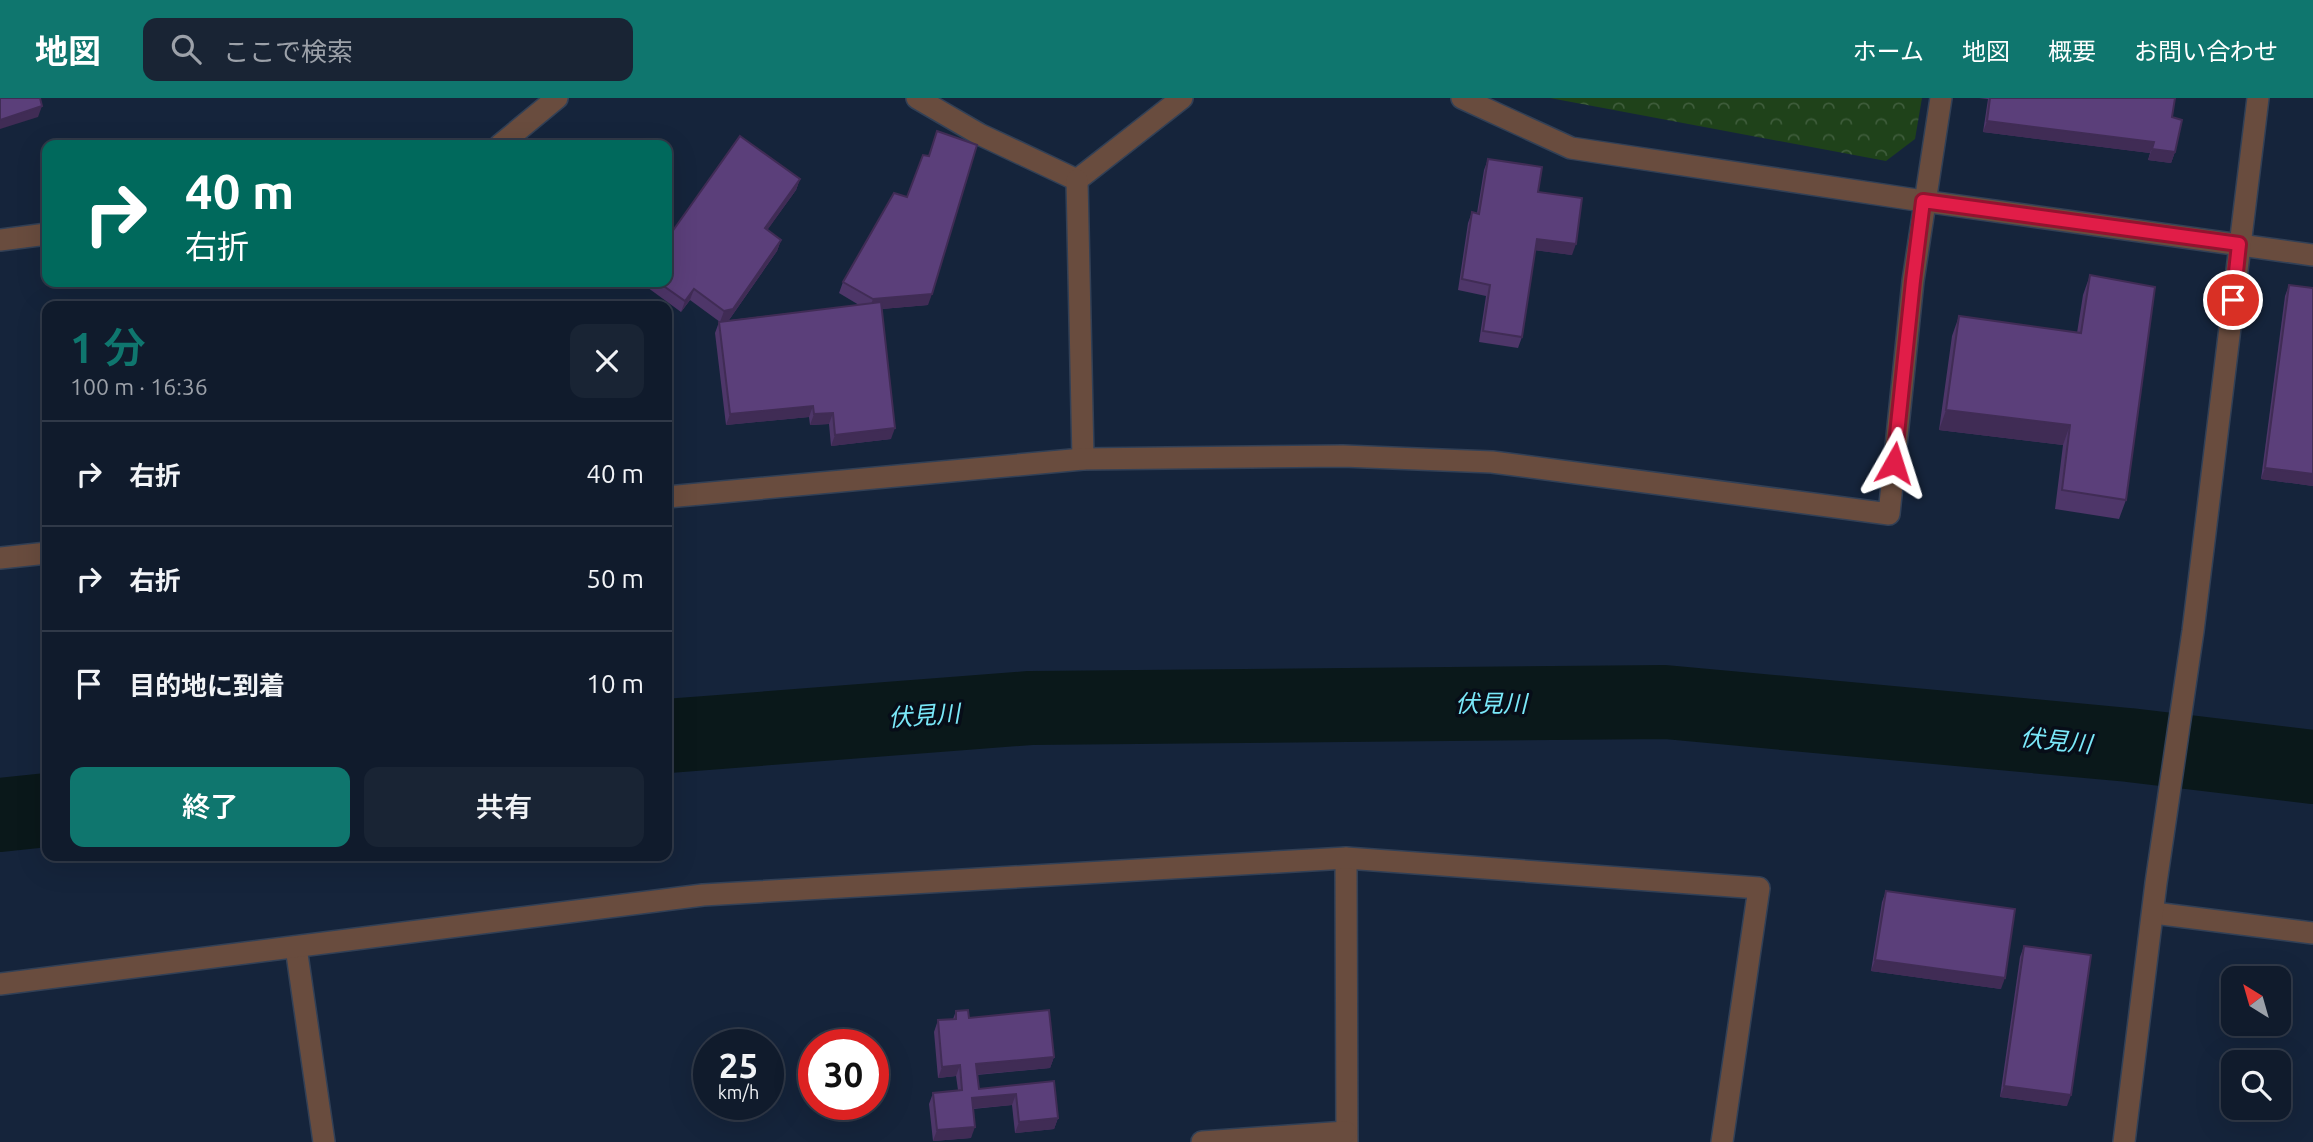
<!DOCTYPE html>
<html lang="ja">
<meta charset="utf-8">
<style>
:root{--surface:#101b2c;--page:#192434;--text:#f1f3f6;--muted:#9ca1a9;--line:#303948;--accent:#0f766e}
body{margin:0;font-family:Ubuntu,"Noto Sans JP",sans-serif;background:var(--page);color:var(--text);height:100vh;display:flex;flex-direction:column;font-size:26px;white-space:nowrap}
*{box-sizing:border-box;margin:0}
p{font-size:23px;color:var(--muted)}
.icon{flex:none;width:38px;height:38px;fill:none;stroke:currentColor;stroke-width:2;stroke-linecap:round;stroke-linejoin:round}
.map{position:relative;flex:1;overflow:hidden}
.side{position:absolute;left:42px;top:203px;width:630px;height:560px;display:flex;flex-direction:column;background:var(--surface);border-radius:14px;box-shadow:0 7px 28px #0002,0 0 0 2px var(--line)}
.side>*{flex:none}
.banner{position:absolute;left:42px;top:42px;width:630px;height:147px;border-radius:14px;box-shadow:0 7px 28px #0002,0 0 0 2px var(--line);background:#00695c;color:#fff;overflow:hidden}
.needle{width:46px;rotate:323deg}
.fabs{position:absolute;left:2221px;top:868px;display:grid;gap:14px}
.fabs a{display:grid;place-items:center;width:70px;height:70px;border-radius:14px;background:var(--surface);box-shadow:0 7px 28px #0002,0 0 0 2px var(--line);font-size:35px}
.speed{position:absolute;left:693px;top:931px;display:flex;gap:14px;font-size:35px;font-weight:700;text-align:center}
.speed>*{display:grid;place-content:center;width:91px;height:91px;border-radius:50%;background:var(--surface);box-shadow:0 7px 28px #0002,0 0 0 2px var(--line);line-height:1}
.speed small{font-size:18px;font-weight:400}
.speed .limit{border:10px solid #d22;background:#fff;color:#111}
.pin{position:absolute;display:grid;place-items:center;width:60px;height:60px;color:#fff;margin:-30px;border:4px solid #fff;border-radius:50%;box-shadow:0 2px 7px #0007}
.me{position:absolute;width:77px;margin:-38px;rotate:6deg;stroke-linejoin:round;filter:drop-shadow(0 0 5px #0008)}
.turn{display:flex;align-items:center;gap:24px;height:147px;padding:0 28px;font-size:32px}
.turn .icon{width:91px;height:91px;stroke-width:2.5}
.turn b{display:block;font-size:49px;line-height:60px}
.round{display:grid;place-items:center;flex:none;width:74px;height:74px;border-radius:14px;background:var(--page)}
.headline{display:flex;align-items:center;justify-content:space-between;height:119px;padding:0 28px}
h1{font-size:42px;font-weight:600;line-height:52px;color:var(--accent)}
.button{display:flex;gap:14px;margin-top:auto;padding:14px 28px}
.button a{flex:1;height:80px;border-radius:14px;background:var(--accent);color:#fff;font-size:28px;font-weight:600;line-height:80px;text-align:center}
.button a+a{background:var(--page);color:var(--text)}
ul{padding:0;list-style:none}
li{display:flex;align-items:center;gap:21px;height:105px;padding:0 28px;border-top:2px solid var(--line)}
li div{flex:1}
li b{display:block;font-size:26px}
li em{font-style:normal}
header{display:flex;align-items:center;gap:42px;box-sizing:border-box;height:98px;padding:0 35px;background:var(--accent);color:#fff}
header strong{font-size:33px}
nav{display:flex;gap:38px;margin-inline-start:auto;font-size:24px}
.search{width:490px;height:63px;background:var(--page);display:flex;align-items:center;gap:18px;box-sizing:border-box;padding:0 24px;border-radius:14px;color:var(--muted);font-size:26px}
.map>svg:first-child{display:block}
.forest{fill:url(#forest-crowns)}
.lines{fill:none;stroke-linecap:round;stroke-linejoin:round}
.river{stroke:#0a181a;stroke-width:74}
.minor-casing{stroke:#324056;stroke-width:24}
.minor{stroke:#694c3e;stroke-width:21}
.wall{fill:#4e3669}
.shaded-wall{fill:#402c55}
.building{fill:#5b3f7a;stroke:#402c55;stroke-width:2}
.route-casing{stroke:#92132f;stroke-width:18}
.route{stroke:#e11d48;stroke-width:12}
.labels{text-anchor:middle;stroke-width:7;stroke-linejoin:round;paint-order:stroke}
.water-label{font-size:24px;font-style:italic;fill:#7ae8f9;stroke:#070d18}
</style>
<header>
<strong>地図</strong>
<div class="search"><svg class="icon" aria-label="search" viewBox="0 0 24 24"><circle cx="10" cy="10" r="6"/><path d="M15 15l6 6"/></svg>ここで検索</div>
<nav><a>ホーム</a><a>地図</a><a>概要</a><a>お問い合わせ</a></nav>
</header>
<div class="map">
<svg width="2313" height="1044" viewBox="0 0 2313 1044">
<defs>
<pattern id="forest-crowns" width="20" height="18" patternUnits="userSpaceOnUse" patternTransform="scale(1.75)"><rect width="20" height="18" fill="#1f421a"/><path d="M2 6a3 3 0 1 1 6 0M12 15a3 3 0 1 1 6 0" fill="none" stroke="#3e5c3b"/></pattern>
</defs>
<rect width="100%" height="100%" fill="#15243b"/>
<path class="forest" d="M 1550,0 L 1922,0 L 1915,41 L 1886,63 Z"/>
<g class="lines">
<g class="river">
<path d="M 667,638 L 1030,610 L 1665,604 L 2129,647 L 2313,669"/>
<path d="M 0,717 L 47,712"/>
</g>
<g class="minor-casing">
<g id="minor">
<path d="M 917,0 L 979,36 L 1077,82 L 1182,0"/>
<path d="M 1462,0 L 1571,50 L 1923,103 L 2313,157"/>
<path d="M 500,47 L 557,0"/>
<path d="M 1077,82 L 1083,361"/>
<path d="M 0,142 L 47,136"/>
<path d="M 667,399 L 1083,361 L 1343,358 L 1492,364 L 1889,416 L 1913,183 L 1941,0"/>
<path d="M 0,460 L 47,455"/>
<path d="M 1346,760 L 1347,1044"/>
<path d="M 2154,815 L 2313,835"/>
<path d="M 296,849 L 324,1044"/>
<path d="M 0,886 L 703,797 L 1346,760 L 1759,790 L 1722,1044"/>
<path d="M 1202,1044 L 1346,1034"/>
<path d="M 2124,1044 L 2156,785 L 2193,533 L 2258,0"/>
</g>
</g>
<use href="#minor" class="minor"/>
</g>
<g class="wall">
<path d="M 1979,0 L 2175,0 L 2172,19 L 2175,54 L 2171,65 L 2148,62 L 2150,55 L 1983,34 L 1988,1 Z"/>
<path d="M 1488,61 L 1538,94 L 1572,157 L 1535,152 L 1522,239 L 1518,250 L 1479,244 L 1486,198 L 1458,192 L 1468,125 L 1472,114 L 1477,115 L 1484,72 Z"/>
<path d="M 800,81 L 796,92 L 767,132 L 781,142 L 777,153 L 729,222 L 722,223 L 859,207 L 839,195 L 843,184 L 928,207 L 882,211 L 891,341 L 831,348 L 829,326 L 810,327 L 809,319 L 726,327 L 715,235 L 719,224 L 720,224 L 690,202 L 681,214 L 640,184 L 667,184 Z"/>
<path d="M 2090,177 L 2126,402 L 2119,421 L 2055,411 L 2063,347 L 1939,332 L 1952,238 L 1959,218 L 2077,235 L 2083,197 Z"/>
<path d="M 2289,187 L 2313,190 L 2313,388 L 2261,381 L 2285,198 Z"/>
<path d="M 1886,793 L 2001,891 L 1871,873 L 1882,804 Z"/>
<path d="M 2024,848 L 2067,1008 L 2000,999 L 2020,859 Z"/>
<path d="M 956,913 L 1054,959 L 1050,970 L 977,977 L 979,991 L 1054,983 L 1058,1020 L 1054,1031 L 1015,1035 L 1012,1007 L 973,1011 L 971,1040 L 933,1043 L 929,1006 L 933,995 L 958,992 L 956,978 L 938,980 L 934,934 L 938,922 L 953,921 Z"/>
</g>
<g class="shaded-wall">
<path d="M 42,8 L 38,19 L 0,31 L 0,22 Z"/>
<path d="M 1987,23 L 2154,44 L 2150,55 L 1983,34 Z"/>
<path d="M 2152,51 L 2175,54 L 2171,65 L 2148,62 Z"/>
<path d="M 800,81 L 796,92 L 761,141 L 765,130 Z"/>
<path d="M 1537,141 L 1576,146 L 1572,157 L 1533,152 Z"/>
<path d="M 781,142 L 777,153 L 729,222 L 720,224 L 724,213 Z"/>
<path d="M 694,191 L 690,202 L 681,214 L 685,203 Z"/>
<path d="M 932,196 L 928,207 L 869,212 L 873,201 Z"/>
<path d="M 813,308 L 809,319 L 726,327 L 730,316 Z"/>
<path d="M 1946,312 L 2070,327 L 2063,347 L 1939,332 Z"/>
<path d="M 833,315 L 829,326 L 810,327 L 814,316 Z"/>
<path d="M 895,330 L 891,341 L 831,348 L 835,337 Z"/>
<path d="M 2265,370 L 2313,376 L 2313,388 L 2261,381 Z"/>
<path d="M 1875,862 L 2005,880 L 2001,891 L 1871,873 Z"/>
<path d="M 1054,959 L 1050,970 L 972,977 L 976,966 Z"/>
<path d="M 960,967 L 956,978 L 938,980 L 942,969 Z"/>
<path d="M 2004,988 L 2071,997 L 2067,1008 L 2000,999 Z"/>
<path d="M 1016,996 L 1012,1007 L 968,1011 L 972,1000 Z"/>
<path d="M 1058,1020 L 1054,1031 L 1015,1035 L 1019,1024 Z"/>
<path d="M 975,1029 L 971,1040 L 933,1043 L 937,1032 Z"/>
</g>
<g class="building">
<path d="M 0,0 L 40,0 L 42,8 L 0,22 Z"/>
<path d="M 1990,0 L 2175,0 L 2172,19 L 2182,22 L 2175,54 L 2152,51 L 2154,44 L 1987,23 Z"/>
<path d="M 937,33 L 977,47 L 932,196 L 873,201 L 843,184 L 894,95 L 907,99 L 923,57 L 929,58 Z"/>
<path d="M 740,38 L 800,81 L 765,130 L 781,142 L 733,211 L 724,213 L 694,191 L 685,203 L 658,184 L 667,184 L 667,141 Z"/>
<path d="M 1488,61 L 1542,69 L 1538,94 L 1582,100 L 1576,146 L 1537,141 L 1522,239 L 1483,233 L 1490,187 L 1462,181 L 1472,114 L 1479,116 Z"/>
<path d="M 2090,177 L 2155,189 L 2126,402 L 2062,392 L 2070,327 L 1946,312 L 1959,218 L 2081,235 Z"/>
<path d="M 2289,187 L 2313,190 L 2313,376 L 2265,370 Z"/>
<path d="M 881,204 L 895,330 L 835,337 L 833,315 L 814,316 L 813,308 L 730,316 L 719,224 Z"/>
<path d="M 1886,793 L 2015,811 L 2005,880 L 1875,862 Z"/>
<path d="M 2024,848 L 2091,857 L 2071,997 L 2004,988 Z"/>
<path d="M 968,912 L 969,920 L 1049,912 L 1054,959 L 976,966 L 979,991 L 1054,983 L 1058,1020 L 1019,1024 L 1016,996 L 972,1000 L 975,1029 L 937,1032 L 933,995 L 962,992 L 960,967 L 942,969 L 938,922 L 956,921 L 956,913 Z"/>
</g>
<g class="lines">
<g class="route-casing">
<path id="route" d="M 1894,365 L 1913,183 L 1923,103 L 2239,146 L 2233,202"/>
</g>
<use href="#route" class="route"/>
</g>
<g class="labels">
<g class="water-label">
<text x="1491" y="614">伏見川</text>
<text transform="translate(924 618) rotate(-4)" y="8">伏見川</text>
<text transform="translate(2056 643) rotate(6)" y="8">伏見川</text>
</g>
</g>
</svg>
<div class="fabs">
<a><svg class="needle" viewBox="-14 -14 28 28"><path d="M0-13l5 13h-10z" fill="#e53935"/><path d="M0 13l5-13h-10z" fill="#9ca1a9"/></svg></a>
<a><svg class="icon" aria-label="search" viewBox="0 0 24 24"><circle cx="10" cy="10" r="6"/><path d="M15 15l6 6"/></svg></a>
</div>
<div class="speed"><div>25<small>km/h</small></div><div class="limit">30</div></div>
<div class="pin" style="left:2233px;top:202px;background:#d93025"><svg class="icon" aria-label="arrive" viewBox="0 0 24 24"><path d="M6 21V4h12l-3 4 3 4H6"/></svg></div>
<svg class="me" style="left:1894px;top:365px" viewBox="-20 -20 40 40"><path d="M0-17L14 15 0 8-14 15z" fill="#e11d48" stroke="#fff" stroke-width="4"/></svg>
<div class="banner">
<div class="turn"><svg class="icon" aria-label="right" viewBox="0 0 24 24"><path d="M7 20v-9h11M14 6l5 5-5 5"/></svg><div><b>40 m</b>右折</div></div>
</div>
<section class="side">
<div class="headline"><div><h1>1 分</h1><p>100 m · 16:36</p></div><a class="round"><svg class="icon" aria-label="close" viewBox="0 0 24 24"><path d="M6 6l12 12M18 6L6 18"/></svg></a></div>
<ul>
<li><svg class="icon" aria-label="right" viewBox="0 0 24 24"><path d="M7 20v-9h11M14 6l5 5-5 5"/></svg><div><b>右折</b></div><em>40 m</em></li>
<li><svg class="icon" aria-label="right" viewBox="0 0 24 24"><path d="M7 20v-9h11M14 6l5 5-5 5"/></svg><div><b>右折</b></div><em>50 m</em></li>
<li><svg class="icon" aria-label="arrive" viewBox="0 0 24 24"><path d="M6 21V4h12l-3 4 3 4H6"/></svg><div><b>目的地に到着</b></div><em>10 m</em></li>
</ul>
<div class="button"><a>終了</a><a>共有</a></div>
</section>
</div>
